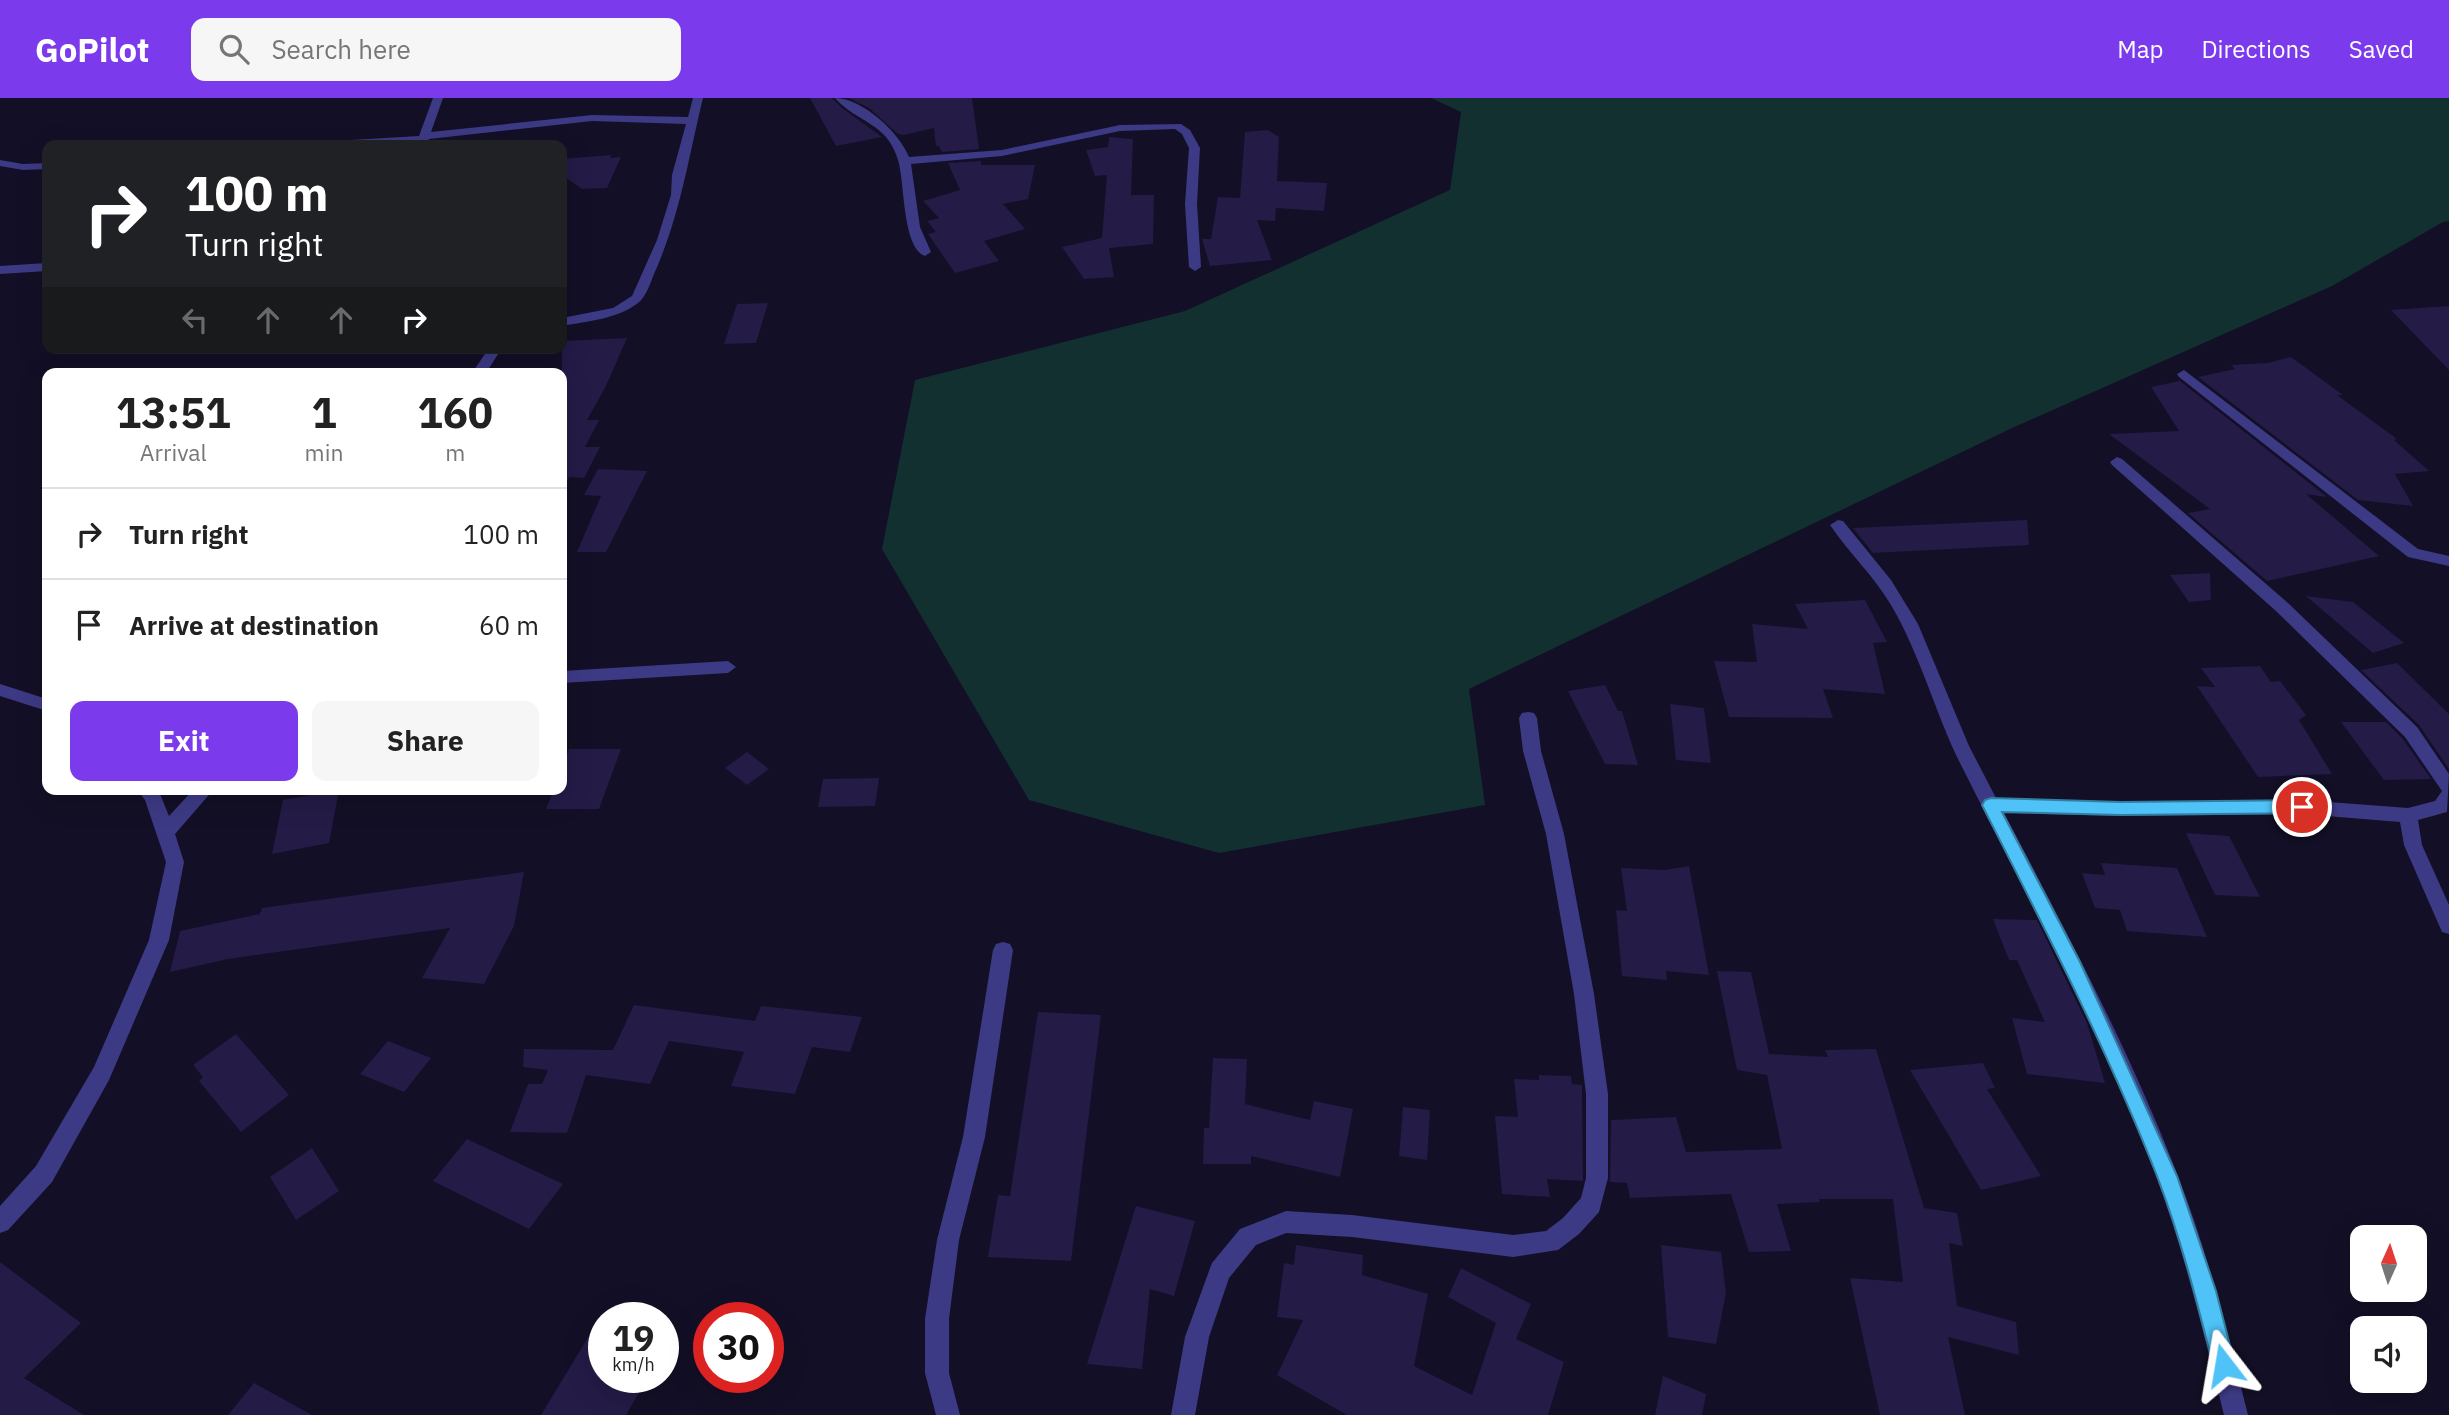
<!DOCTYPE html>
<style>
:root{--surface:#fff;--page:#f6f6f6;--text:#222;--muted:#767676;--line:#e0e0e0;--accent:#7c3aed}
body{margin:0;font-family:"IBM Plex Sans",sans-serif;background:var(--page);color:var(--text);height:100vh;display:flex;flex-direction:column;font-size:26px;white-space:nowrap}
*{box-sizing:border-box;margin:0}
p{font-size:23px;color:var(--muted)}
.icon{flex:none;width:38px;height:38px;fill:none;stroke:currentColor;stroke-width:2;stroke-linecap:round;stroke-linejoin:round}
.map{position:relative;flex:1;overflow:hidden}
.side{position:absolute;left:42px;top:270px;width:525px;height:427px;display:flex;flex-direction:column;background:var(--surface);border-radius:14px;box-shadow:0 7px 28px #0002}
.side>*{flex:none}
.hud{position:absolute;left:42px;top:42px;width:525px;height:214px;border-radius:14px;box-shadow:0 7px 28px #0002;background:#202124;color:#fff;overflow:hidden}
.needle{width:46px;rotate:3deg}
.controls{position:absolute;left:2350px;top:1127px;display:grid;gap:14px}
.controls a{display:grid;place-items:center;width:77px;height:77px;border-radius:14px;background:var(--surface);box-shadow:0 7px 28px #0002;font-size:35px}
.speed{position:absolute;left:588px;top:1204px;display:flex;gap:14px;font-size:35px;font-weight:700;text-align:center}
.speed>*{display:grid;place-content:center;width:91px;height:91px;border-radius:50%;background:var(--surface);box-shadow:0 7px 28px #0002;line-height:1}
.speed small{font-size:18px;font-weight:400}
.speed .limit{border:10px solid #d22;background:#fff;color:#111}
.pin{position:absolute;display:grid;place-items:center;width:60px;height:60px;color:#fff;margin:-30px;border:4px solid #fff;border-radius:50%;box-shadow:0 2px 7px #0007}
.me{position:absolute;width:77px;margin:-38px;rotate:346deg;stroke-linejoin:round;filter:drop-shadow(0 0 5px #0008)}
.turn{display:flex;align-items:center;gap:24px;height:147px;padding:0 28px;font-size:32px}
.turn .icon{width:91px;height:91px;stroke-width:2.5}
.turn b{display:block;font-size:49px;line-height:60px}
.lanes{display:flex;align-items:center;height:66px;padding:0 28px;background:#0003;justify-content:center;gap:35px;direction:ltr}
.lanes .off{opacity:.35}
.eta{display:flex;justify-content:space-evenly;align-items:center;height:119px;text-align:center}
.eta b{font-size:42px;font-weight:700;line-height:49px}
.button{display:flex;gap:14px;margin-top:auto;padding:14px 28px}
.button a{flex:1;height:80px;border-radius:14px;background:var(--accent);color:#fff;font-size:28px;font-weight:700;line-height:80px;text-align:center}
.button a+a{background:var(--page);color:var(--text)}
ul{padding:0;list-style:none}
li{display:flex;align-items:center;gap:21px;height:91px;padding:0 28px;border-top:2px solid var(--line)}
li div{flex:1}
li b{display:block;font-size:26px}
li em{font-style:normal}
header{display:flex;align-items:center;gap:42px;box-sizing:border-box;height:98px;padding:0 35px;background:var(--accent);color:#fff}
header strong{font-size:33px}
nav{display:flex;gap:38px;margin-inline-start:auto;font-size:24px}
.search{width:490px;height:63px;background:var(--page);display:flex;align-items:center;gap:18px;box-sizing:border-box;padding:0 24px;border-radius:14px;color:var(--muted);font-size:26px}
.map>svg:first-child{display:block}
.green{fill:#12302f}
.building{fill:#241b47}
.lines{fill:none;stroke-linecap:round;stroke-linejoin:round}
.minor{fill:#3d3a85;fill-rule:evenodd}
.route{fill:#4fc3f7;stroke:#337fa1;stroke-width:2}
</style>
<header>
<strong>GoPilot</strong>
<div class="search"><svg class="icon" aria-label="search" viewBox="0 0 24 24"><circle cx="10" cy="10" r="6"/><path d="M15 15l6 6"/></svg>Search here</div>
<nav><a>Map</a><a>Directions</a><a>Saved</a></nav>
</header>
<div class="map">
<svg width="2449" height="1317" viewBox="0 0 2449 1317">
<rect width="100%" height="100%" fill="#130f26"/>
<path class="green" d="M 1431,0 L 2449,0 L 2449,123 L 2443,124 L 2332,188 L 2010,331 L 1469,591 L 1485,707 L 1219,755 L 1029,702 L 882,451 L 915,282 L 1185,213 L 1450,92 L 1461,14 Z"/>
<g class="building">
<path d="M 810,0 L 832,0 L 842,10 L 882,39 L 836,48 Z"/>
<path d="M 849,0 L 972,0 L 979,51 L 942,54 L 939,48 L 936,48 L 934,30 L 904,37 L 898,36 L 869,10 Z"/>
<path d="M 1268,32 L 1279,39 L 1277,83 L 1327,85 L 1324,113 L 1276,110 L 1275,123 L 1257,122 L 1272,162 L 1210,168 L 1202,141 L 1211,141 L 1218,99 L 1240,100 L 1245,34 Z"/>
<path d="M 1109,39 L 1133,41 L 1131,97 L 1154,97 L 1153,146 L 1109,150 L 1114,179 L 1084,181 L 1062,149 L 1102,140 L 1107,77 L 1095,78 L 1086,52 L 1108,49 Z"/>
<path d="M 611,57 L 610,60 L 621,59 L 607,90 L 582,91 L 562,77 L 562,61 Z"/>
<path d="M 981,63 L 981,67 L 1035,67 L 1028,101 L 1003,106 L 1025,131 L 984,143 L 999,163 L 955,175 L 928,136 L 936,134 L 927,123 L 939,120 L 923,103 L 960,92 L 948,65 Z"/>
<path d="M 768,205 L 756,245 L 724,246 L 737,206 Z"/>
<path d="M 2449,208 L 2449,272 L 2391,212 Z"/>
<path d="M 627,240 L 606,288 L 587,322 L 599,322 L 585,349 L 600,349 L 584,380 L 569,379 L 562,392 L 562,243 Z"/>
<path d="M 2291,259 L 2343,297 L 2337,297 L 2397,341 L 2394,342 L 2429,373 L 2395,376 L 2413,408 L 2358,402 L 2198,279 L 2235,271 L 2231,267 L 2268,265 Z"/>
<path d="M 2180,283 L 2327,399 L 2306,396 L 2379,458 L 2267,483 L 2188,415 L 2210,411 L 2109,336 L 2179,333 L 2151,289 Z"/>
<path d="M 598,371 L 647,373 L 606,454 L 577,454 L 601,398 L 584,397 Z"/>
<path d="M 2027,422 L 2029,447 L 1873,455 L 1853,430 Z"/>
<path d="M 2210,475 L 2211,502 L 2189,504 L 2170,477 Z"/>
<path d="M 2306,498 L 2353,504 L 2404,545 L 2373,555 Z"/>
<path d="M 1865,502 L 1887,544 L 1873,545 L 1885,596 L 1823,591 L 1833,620 L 1729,619 L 1714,563 L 1757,564 L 1752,526 L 1808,531 L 1795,506 Z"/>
<path d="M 2397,565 L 2449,616 L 2449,671 L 2419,627 L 2361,572 Z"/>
<path d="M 2260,568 L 2271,584 L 2280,583 L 2306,617 L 2299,622 L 2332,676 L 2258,679 L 2197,588 L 2215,589 L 2201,570 Z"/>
<path d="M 1605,587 L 1618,613 L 1622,613 L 1638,667 L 1605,666 L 1568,593 Z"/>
<path d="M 1670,606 L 1704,610 L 1711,665 L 1676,662 Z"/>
<path d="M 2341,624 L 2386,624 L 2403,641 L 2431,681 L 2384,682 Z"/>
<path d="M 569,651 L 621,651 L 599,711 L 546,711 L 554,691 L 562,691 L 562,671 Z"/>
<path d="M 747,654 L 769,671 L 747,687 L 725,670 Z"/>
<path d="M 879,680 L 875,708 L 818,709 L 823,681 Z"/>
<path d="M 339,692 L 329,745 L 272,756 L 283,702 Z"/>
<path d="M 2186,735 L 2229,738 L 2260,799 L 2215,797 Z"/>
<path d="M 2101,765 L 2177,770 L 2207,839 L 2127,833 L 2120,812 L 2095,810 L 2082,775 L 2105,777 Z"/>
<path d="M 1689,768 L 1709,877 L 1666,873 L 1667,882 L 1622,878 L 1616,812 L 1627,813 L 1621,770 L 1665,772 Z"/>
<path d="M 524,774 L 514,828 L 484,886 L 422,880 L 450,830 L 228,861 L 170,874 L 180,833 L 260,816 L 262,810 Z"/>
<path d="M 1993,821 L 2037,822 L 2087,925 L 2105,985 L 2027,976 L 2012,920 L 2045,924 L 2017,862 L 2009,862 Z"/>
<path d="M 1717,873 L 1751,874 L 1769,956 L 1828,959 L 1825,952 L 1876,951 L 1924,1110 L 1957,1115 L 1963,1148 L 1949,1145 L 1957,1208 L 2016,1224 L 2019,1257 L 1948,1239 L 1965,1317 L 1880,1317 L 1850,1180 L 1903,1184 L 1893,1101 L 1819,1101 L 1820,1104 L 1777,1106 L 1791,1153 L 1749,1154 L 1731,1096 L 1630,1100 L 1627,1085 L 1610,1084 L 1611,1022 L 1676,1019 L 1686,1054 L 1782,1051 L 1767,977 L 1737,972 Z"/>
<path d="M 634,907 L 755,923 L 761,908 L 862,919 L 850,954 L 812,949 L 795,996 L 731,988 L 744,954 L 669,943 L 650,986 L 586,977 L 567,1035 L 510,1034 L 528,986 L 542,986 L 548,972 L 523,969 L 524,951 L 613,952 Z"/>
<path d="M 1038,914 L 1101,917 L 1071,1163 L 988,1159 L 998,1097 L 1010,1098 Z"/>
<path d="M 236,936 L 289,997 L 241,1034 L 199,983 L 203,979 L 193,967 Z"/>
<path d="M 388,943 L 431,960 L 404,994 L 360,976 Z"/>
<path d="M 1213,960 L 1247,961 L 1245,1006 L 1310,1022 L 1314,1003 L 1353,1011 L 1340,1079 L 1251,1058 L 1251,1066 L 1203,1066 L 1204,1030 L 1209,1030 Z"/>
<path d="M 1983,965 L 1995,990 L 1987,991 L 2041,1078 L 1981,1092 L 1910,972 Z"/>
<path d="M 1539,977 L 1571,978 L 1572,986 L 1582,987 L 1583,1083 L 1547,1081 L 1550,1099 L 1502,1096 L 1495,1018 L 1518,1019 L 1514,981 L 1539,982 Z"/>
<path d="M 1403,1009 L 1430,1012 L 1427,1062 L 1399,1058 Z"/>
<path d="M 467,1041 L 563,1086 L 529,1131 L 433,1083 Z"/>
<path d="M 312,1050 L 339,1093 L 296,1122 L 270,1079 Z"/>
<path d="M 1136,1108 L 1195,1123 L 1174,1198 L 1150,1191 L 1142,1271 L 1087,1266 Z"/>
<path d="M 1296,1147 L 1363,1157 L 1362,1177 L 1428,1196 L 1414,1268 L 1472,1297 L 1496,1225 L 1448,1199 L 1461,1170 L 1531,1206 L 1516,1241 L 1564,1264 L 1548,1317 L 1347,1317 L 1277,1277 L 1303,1222 L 1277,1219 L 1284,1165 L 1294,1167 Z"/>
<path d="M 1661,1147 L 1721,1154 L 1726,1195 L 1716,1246 L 1668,1239 Z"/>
<path d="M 0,1164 L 81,1225 L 24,1280 L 84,1317 L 0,1317 Z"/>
<path d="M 604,1213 L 604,1279 L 648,1279 L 626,1317 L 541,1317 Z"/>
<path d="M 1663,1278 L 1706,1296 L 1702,1317 L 1655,1317 Z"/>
<path d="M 254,1285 L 312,1317 L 228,1317 Z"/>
</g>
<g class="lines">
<g class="minor">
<path d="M 433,0 L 443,0 L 431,34 L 592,17 L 688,19 L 693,0 L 703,0 C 688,62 680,118 654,176 C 650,186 646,199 638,205 C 617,221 588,223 562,228 L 562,220 L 613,210 L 632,198 L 657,142 L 671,97 L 672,77 L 686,26 L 592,23 L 429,41 L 426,47 L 416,47 L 416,45 L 312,47 L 317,44 L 419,38 Z"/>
<path d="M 835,0 C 862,0 899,34 909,59 L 1002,52 L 1120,27 L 1181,26 L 1190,32 L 1200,50 L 1197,106 L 1201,169 L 1195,173 L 1189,169 L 1185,106 L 1189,50 L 1182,36 L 1175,31 L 1120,33 L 1002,58 L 911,66 L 920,129 L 931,154 L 925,158 C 902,149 905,84 898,62 C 887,24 857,25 835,0 Z"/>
<path d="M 0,62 L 23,66 L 47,65 L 47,71 L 23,72 L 0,68 Z"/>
<path d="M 47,165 L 47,173 L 0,176 L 0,168 Z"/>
<path d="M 489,250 L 502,250 L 486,275 L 472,275 Z"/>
<path d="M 2184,272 L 2418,451 L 2449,458 L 2449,468 L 2408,459 L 2179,279 L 2177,276 Z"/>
<path d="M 2117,359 L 2122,361 L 2288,505 L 2417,629 L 2449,676 L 2447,714 L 2418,722 L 2422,747 L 2449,807 L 2449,836 L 2442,834 L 2404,747 L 2400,724 L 2302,716 L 2121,718 L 2004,715 C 2066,833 2130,953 2178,1078 C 2208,1155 2228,1237 2248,1317 L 2224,1317 C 2204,1237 2185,1155 2156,1078 C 2103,936 2029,802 1961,667 C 1935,615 1921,558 1891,507 C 1874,478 1849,455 1830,427 L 1838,422 L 1843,423 L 1891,482 L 1918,526 L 1969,648 L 1996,700 L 2121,704 L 2302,702 L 2408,710 L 2435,703 L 2442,693 L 2405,639 L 2276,513 L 2112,367 L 2110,364 Z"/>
<path d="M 728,563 L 736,569 L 728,575 L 562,585 L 562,573 Z"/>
<path d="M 0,586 L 47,601 L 47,613 L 0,598 Z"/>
<path d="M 1528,614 L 1534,615 L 1537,620 L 1541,653 L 1564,736 L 1594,896 L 1608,996 L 1608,1080 L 1599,1114 L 1579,1136 L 1558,1152 L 1513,1159 L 1352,1139 L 1286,1135 L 1256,1147 L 1229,1180 L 1209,1239 L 1195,1317 L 1171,1317 L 1185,1239 L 1209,1173 L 1212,1165 L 1240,1131 L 1286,1113 L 1352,1117 L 1513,1137 L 1546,1133 L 1563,1120 L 1581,1100 L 1586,1080 L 1586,996 L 1574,896 L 1546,736 L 1523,653 L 1519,620 L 1522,615 Z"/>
<path d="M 137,691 L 158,691 L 169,718 L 194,691 L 214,691 L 175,736 L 184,764 L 169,842 L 109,982 L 52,1084 L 8,1132 L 0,1135 L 0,1108 L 36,1068 L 94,969 L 149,842 L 166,764 L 145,702 Z"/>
<path d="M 1003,844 L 1010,846 L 1013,852 L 985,1039 L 959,1142 L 949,1221 L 949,1275 L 960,1317 L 936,1317 L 925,1275 L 925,1221 L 937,1142 L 963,1039 L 993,852 L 996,846 Z"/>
</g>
</g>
<path class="route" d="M 1991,700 L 2121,704 L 2302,702 L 2308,704 L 2311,709 L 2308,713 L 2302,715 L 2121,717 L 2002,714 L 2080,864 L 2177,1078 L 2216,1193 L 2235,1267 L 2231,1275 L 2224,1278 L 2216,1275 L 2213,1267 C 2197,1204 2181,1140 2157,1078 C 2107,951 2044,829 1982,707 L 1985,702 Z"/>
</svg>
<div class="controls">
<a><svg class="needle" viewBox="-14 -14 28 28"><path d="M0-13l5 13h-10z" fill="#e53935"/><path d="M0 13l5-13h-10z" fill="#767676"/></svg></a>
<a><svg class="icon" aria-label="sound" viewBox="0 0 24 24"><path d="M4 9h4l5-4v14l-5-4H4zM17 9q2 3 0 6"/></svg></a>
</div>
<div class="speed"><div>19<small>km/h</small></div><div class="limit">30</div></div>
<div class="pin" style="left:2302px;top:709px;background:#d93025"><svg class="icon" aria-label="arrive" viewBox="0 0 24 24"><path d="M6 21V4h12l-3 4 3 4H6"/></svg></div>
<svg class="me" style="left:2224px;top:1267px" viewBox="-20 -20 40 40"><path d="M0-17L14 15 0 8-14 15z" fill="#4fc3f7" stroke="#fff" stroke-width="4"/></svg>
<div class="hud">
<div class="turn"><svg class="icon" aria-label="right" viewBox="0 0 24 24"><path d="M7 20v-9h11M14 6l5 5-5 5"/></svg><div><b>100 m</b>Turn right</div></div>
<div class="lanes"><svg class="icon off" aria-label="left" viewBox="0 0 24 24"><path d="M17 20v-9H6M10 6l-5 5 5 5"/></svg><svg class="icon off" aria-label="ahead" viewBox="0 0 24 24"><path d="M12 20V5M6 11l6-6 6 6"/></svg><svg class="icon off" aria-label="ahead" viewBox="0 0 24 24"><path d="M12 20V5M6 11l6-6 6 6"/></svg><svg class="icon" aria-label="right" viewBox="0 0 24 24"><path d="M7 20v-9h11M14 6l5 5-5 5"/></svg></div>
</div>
<section class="side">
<div class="eta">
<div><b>13:51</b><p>Arrival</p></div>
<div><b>1</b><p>min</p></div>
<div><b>160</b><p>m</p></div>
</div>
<ul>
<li><svg class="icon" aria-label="right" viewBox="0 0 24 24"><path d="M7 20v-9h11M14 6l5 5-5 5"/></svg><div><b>Turn right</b></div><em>100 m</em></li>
<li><svg class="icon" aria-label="arrive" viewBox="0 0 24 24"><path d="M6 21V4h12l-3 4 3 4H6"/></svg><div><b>Arrive at destination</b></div><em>60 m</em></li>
</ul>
<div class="button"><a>Exit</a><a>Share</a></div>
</section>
</div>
